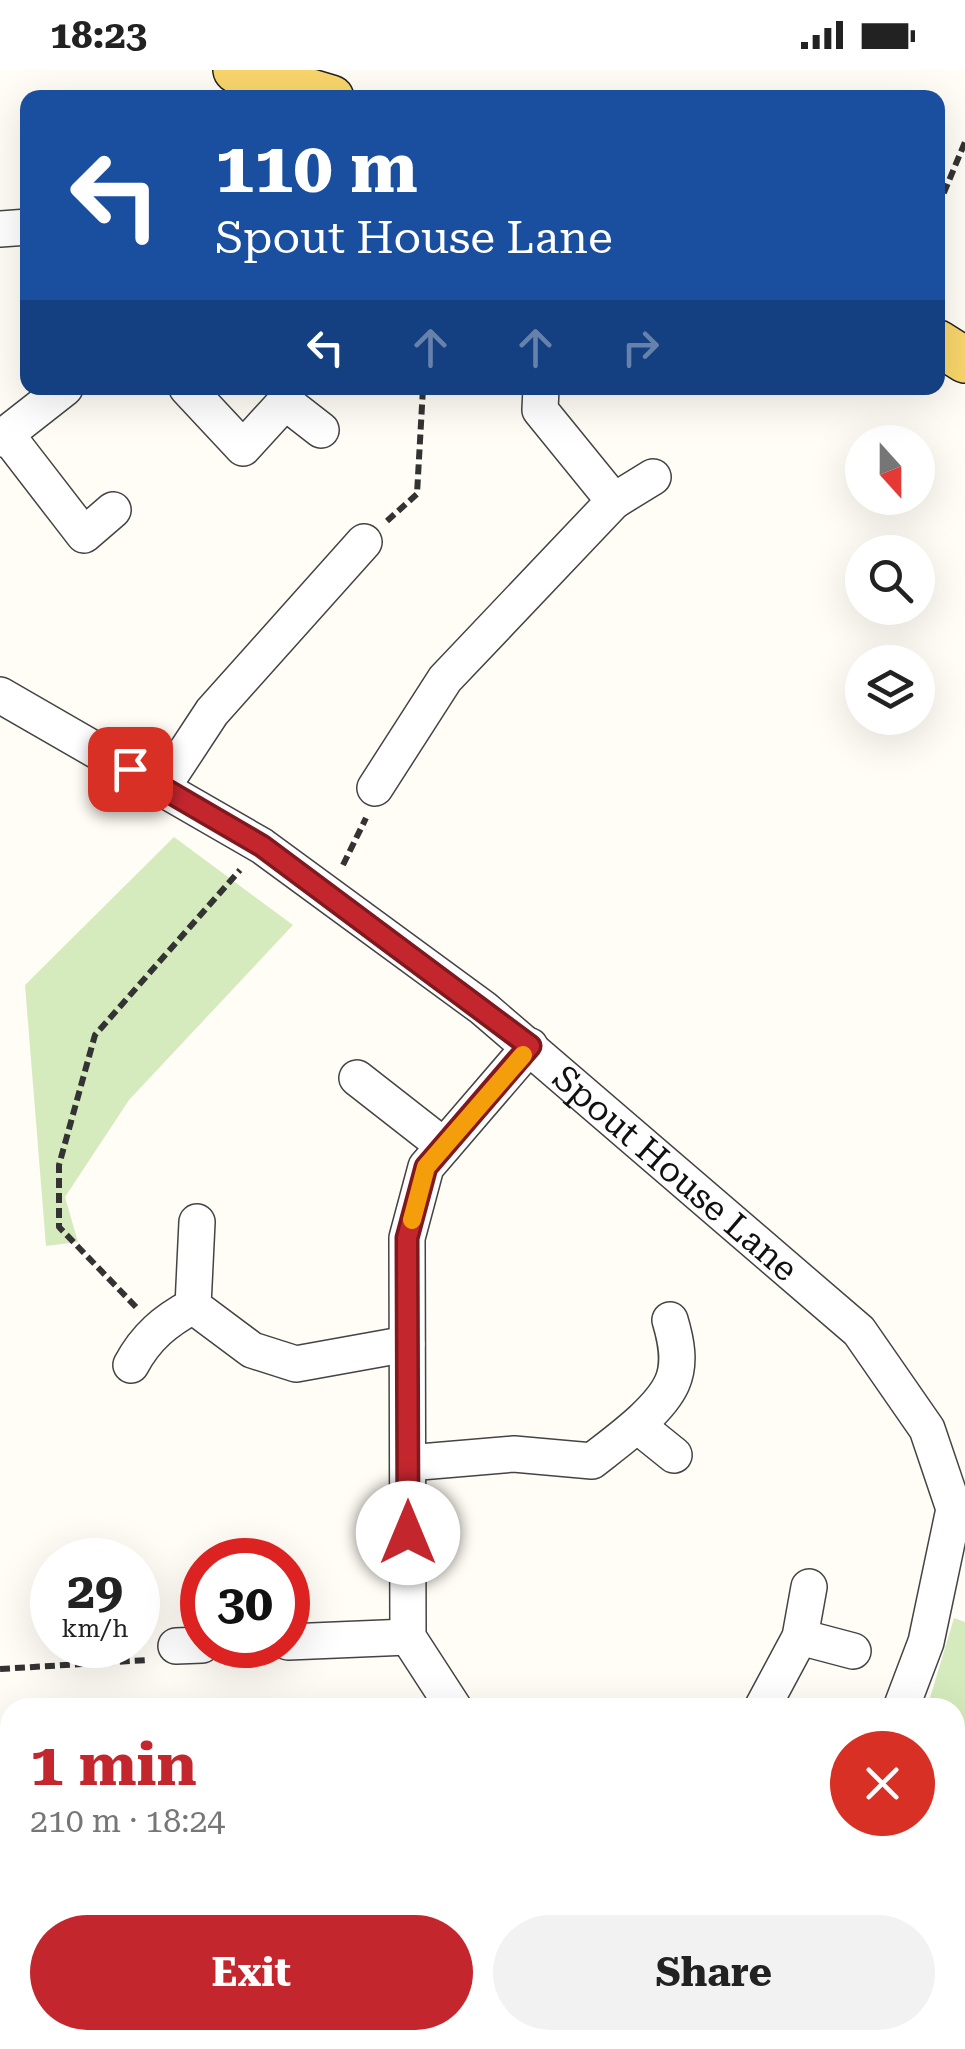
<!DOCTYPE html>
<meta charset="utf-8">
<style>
:root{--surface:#fff;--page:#f2f2f2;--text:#222;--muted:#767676;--accent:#c4262e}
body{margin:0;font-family:"Roboto Serif",serif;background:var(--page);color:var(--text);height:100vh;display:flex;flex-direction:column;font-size:38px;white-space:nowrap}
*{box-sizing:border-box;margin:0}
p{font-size:32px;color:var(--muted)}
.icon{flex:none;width:55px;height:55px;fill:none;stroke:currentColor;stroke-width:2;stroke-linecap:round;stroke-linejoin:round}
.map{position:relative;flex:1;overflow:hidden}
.panel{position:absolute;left:0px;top:1628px;width:965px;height:352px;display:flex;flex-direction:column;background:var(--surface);border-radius:30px 30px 0 0;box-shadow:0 10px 40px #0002}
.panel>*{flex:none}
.guide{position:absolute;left:20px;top:20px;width:925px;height:305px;border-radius:20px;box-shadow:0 10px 40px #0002;background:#1a4fa0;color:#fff;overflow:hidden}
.needle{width:65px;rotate:159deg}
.fabs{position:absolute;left:845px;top:355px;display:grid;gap:20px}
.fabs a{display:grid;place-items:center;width:90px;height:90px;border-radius:50%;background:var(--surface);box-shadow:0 10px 40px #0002;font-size:50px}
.speed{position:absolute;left:30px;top:1468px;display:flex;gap:20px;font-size:50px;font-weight:700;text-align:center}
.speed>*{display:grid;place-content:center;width:130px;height:130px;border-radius:50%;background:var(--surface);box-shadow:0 10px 40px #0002;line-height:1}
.speed small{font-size:25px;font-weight:400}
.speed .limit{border:15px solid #d22;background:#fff;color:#111}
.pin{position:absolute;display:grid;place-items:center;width:85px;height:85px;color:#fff;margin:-42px;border-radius:20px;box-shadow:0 5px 15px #0006}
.me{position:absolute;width:110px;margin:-55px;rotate:0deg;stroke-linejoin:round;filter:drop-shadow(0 0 8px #0008)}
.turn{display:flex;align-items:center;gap:35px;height:210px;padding:0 30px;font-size:45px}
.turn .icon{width:130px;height:130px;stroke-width:2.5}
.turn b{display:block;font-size:70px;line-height:85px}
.lanes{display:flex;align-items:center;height:95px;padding:0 30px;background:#0003;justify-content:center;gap:50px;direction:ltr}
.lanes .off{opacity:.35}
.round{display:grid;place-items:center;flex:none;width:105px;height:105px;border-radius:52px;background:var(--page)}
.summary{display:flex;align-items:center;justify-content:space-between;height:170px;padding:0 30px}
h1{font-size:60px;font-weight:700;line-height:75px;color:var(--accent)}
.button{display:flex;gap:20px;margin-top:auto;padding:20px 30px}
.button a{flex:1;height:115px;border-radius:60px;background:var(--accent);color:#fff;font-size:40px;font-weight:700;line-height:115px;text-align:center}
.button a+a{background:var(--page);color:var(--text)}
.status{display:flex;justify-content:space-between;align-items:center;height:70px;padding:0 50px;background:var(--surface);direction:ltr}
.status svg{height:28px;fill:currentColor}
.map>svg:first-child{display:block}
.green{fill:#d5ebbd}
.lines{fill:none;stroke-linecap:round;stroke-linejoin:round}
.minor-casing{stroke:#444;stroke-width:38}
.major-casing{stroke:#222;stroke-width:48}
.path{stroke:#333;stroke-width:6;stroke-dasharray:10 5;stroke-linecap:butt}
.minor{stroke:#fff;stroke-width:35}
.major{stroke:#f9d66b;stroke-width:45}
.route-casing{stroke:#7f191e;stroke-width:25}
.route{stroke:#c4262e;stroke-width:18}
.slow{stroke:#f59e0b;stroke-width:18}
.labels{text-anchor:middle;stroke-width:10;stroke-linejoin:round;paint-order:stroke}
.street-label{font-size:35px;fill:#111;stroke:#fff}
</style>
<div class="status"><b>18:23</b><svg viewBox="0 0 49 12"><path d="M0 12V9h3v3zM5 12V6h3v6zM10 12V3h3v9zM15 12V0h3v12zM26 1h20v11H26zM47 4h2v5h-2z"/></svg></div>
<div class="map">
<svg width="965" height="1979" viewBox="0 0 965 1979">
<rect width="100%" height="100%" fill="#fffdf5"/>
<g class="green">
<path d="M 174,767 L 293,855 L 129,1030 L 65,1127 L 78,1172 L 46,1176 L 25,915 Z"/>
<path d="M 954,1548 L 965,1552 L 965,1663 L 955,1659 L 955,1638 L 931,1637 L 930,1628 Z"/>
<path d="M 955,1710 L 965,1713 L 965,1859 L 955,1869 Z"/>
</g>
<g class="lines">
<g class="minor-casing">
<g id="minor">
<path d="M 0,159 L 28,157"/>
<path d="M 187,318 L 243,378 L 285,332 L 321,360"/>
<path d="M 6,364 L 84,465 L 113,440"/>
<path d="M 0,369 L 65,318"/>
<path d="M 614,431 L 653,407"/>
<path id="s1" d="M 0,625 L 262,776 L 483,938 L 859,1261 L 927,1359 L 954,1439 L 926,1572 L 901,1638"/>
<path d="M 162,718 L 212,642 L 364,472"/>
<path d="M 375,718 L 445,609 L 614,431 L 540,340 L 541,318"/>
<path d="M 357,1008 L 444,1076"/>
<path d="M 197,1152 L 193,1236 L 252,1280 L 296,1294 L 407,1274"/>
<path d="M 131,1295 C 146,1267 165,1251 193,1236"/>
<path d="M 638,1356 L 674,1385"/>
<path d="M 408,1393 L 514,1384 L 592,1391 C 616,1372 659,1342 672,1313 C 681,1293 676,1270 670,1250"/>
<path d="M 800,1567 L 853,1581"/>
<path d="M 288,1572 L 408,1567"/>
<path d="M 176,1576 L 202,1575"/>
<path d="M 454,1638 L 408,1567 L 407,1168 L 426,1097 L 530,976"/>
<path d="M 762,1638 L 800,1567 L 809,1517"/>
<path d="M 955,1677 L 965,1681"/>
<path d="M 0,1838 L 10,1841"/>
<path d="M 443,1970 L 453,1979"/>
<path d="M 383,1979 L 393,1970"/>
<path d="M 776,1979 L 780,1970"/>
</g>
</g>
<g class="major-casing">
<g id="major">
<path d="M 236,0 L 331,28"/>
<path d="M 938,273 L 965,290"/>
</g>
</g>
<g class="path">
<path d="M 938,137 L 965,72"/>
<path d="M 387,451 L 417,424 L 423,318"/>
<path d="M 343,795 L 366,748"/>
<path d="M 136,1237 L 59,1157 L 59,1095 L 95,965 L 240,800"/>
<path d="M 0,1599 L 147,1590"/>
</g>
<use href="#minor" class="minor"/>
<use href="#major" class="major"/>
</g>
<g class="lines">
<g class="route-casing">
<path id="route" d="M 130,699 L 262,776 L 530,976 L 426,1097 L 407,1168 L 408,1463"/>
</g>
<use href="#route" class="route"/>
<path class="slow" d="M 412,1150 L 426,1097 L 523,985"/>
</g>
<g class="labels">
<g class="street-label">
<text dy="12" stroke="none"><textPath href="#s1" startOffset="830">Spout House Lane</textPath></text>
</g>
</g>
</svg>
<div class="fabs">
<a><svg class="needle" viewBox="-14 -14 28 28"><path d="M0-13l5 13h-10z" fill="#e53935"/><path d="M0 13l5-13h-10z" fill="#767676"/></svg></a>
<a><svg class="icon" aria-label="search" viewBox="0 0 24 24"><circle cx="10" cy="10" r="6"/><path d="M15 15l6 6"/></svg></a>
<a><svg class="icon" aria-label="layers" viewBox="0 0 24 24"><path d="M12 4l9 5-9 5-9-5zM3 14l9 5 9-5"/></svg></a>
</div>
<div class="speed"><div>29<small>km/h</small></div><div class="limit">30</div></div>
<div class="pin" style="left:130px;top:699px;background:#d93025"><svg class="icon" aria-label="arrive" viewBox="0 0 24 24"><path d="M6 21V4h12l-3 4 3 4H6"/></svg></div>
<svg class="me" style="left:408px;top:1463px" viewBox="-20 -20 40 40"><circle r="19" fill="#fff"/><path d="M0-13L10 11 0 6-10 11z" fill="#c4262e"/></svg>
<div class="guide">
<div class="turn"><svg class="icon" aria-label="left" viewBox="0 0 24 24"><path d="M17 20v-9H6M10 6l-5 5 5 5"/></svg><div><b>110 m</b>Spout House Lane</div></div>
<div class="lanes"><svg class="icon" aria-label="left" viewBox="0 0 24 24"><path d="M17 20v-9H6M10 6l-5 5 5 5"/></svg><svg class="icon off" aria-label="ahead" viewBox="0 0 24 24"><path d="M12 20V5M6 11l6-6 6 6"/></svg><svg class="icon off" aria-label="ahead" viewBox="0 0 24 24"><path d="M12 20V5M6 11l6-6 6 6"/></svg><svg class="icon off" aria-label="right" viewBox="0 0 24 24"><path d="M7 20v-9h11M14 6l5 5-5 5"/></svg></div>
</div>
<section class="panel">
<div class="summary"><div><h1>1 min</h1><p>210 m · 18:24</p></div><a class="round" style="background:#d93025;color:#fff"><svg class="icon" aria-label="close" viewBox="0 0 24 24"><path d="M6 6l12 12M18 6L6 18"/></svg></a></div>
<div class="button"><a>Exit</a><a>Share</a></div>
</section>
</div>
